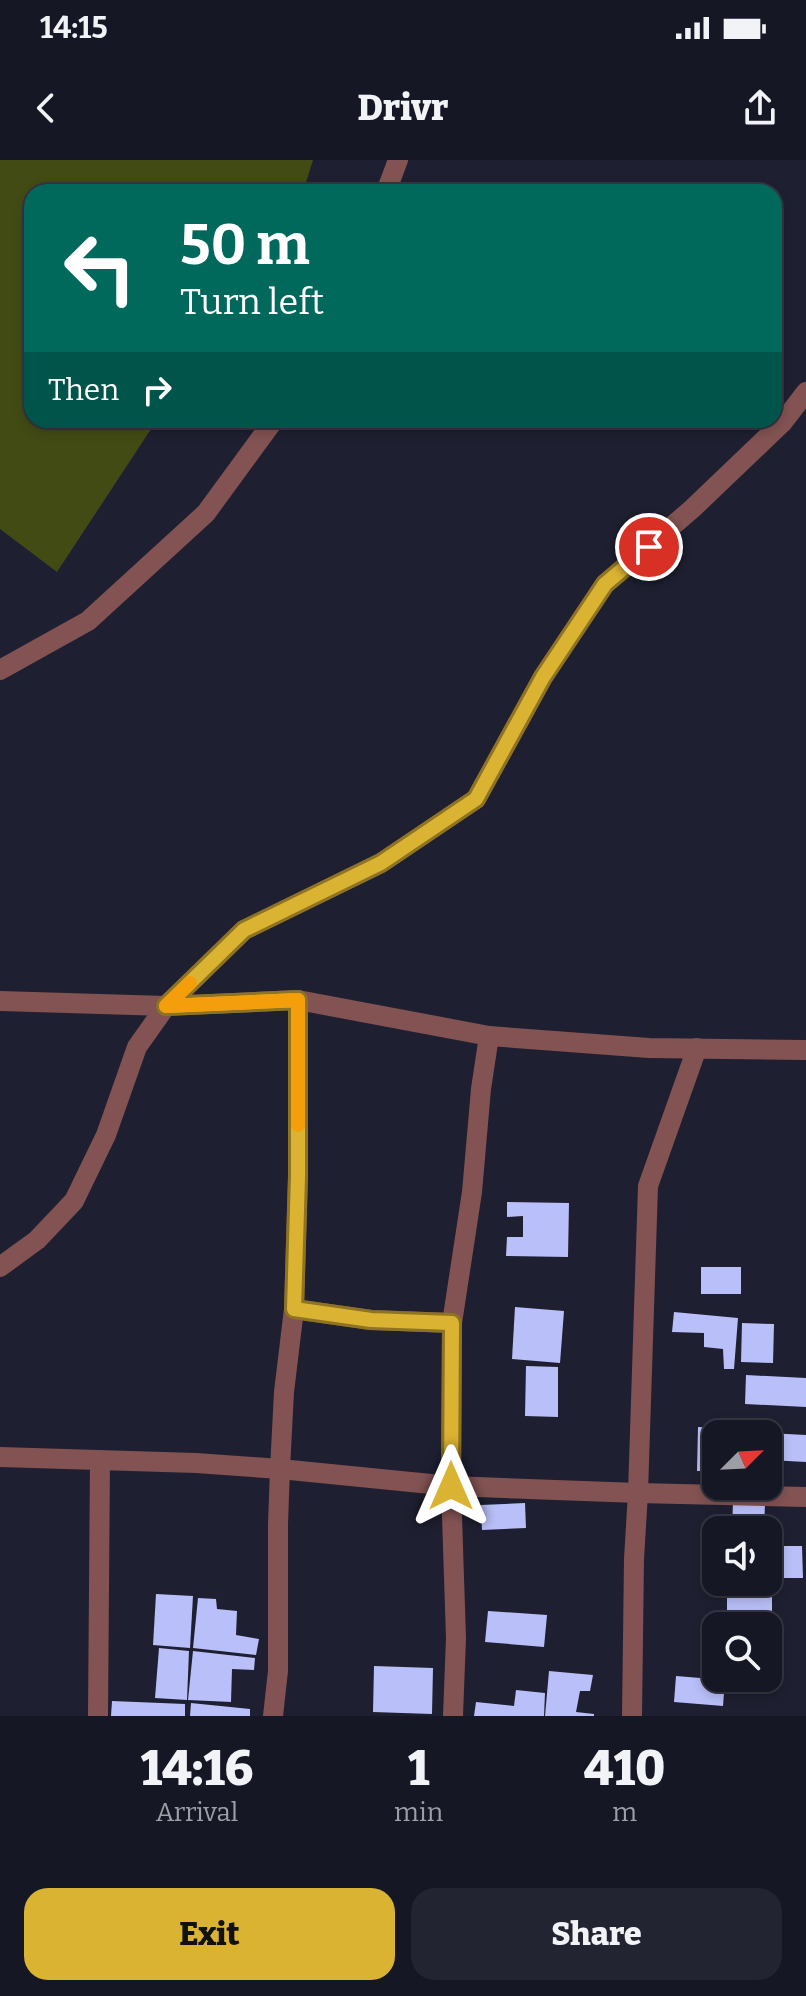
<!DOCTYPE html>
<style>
:root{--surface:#161724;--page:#232431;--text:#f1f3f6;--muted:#9e9fa6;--line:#353641;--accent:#dbb333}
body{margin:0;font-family:Bitter,serif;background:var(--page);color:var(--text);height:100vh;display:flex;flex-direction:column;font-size:30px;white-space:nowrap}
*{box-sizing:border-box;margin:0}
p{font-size:26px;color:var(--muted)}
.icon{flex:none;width:44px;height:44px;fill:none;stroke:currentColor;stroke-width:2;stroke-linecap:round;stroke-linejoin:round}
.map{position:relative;height:1556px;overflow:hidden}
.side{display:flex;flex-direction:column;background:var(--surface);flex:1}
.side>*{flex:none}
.hud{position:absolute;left:24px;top:24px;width:758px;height:244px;border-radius:24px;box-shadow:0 4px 12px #0003,0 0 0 2px var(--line);background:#00695c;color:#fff;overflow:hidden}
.needle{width:52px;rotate:66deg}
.buttons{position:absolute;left:702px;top:1260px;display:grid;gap:16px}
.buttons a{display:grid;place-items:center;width:80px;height:80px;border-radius:16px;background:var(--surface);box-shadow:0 4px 12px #0003,0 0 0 2px var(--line);font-size:40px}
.pin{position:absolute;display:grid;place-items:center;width:68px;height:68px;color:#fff;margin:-34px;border:4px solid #fff;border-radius:50%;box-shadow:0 2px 8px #0007}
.me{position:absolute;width:88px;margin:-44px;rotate:0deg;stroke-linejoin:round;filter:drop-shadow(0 0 6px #0008)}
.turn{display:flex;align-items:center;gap:28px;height:168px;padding:0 24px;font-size:36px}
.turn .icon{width:104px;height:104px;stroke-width:2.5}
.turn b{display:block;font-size:56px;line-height:68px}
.then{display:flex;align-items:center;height:76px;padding:0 24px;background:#0003;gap:16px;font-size:30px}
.eta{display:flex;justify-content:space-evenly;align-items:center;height:136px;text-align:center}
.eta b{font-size:48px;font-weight:800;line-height:56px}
.primary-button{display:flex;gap:16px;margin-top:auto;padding:16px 24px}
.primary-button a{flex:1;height:92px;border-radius:24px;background:var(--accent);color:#111;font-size:32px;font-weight:800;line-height:92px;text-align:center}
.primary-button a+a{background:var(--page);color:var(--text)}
.status{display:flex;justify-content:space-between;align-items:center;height:56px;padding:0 40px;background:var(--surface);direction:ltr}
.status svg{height:22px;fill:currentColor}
header{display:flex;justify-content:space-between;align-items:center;height:104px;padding:0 24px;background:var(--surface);font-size:36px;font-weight:800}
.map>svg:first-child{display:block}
.green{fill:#434b14}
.building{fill:#b9bff8}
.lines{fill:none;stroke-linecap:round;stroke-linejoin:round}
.minor{stroke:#825352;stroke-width:20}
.route-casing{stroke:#8e7421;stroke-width:20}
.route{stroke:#dbb333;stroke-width:14}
.slow{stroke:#f59e0b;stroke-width:14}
</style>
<div class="status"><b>14:15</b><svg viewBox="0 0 49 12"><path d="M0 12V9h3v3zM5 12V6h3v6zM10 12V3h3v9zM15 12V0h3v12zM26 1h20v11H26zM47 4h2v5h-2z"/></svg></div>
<header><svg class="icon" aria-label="back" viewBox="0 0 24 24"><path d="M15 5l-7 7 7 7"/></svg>Drivr<svg class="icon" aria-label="share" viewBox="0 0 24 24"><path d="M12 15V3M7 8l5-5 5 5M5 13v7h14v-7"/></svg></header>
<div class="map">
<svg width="806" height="1556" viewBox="0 0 806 1556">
<rect width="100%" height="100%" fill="#1e1f30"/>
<path class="green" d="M 0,0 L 313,0 L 303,32 L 32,32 L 32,260 L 157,260 L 57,412 L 0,369 Z"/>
<g class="building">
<path d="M 507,1042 L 569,1043 L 568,1097 L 506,1096 L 507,1077 L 523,1077 L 523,1056 L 507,1057 Z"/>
<rect x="701" y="1107" width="40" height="27"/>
<path d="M 515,1147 L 564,1151 L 560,1203 L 512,1199 Z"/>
<path d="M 674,1152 L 738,1158 L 734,1209 L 724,1209 L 723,1189 L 704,1187 L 704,1173 L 672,1172 Z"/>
<path d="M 742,1163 L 774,1164 L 773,1203 L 741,1202 Z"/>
<path d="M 526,1206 L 558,1207 L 558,1257 L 525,1256 Z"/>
<path d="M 746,1215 L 806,1218 L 806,1247 L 745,1244 Z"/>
<path d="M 698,1267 L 738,1269 L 738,1274 L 716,1274 L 716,1311 L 697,1311 Z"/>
<path d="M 768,1273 L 806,1275 L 806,1302 L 768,1300 Z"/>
<path d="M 733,1342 L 765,1344 L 764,1370 L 732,1370 Z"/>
<path d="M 525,1343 L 526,1368 L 482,1370 L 481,1345 Z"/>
<path d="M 768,1386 L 802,1386 L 803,1418 L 772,1418 L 772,1471 L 768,1471 L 768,1466 L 727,1466 L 727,1422 L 768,1422 Z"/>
<path d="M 156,1434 L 193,1436 L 190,1488 L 153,1485 Z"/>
<path d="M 198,1438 L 216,1439 L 217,1449 L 237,1451 L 236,1475 L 259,1479 L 256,1495 L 193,1488 Z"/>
<path d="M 488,1451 L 547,1455 L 544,1487 L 485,1482 Z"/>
<path d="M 159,1488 L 189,1491 L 187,1540 L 155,1538 Z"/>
<path d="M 193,1491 L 255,1498 L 254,1510 L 232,1509 L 231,1542 L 188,1540 Z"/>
<path d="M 374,1506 L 433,1508 L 432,1554 L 373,1552 Z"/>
<path d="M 549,1511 L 593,1515 L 590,1531 L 580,1531 L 576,1552 L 594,1554 L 594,1556 L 545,1556 Z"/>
<path d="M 676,1516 L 725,1520 L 723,1546 L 674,1542 Z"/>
<path d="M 516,1530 L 545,1533 L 544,1556 L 474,1556 L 476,1542 L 514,1546 Z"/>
<path d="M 112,1541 L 185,1544 L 185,1556 L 111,1556 Z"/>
<path d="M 191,1543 L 250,1549 L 250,1556 L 190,1556 Z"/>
</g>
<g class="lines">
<g class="minor">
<path d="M 386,32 L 398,0"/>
<path d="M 0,510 L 88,461 L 206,353 L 274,260"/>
<path d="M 0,841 L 166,846 L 298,840 L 489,876 L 649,888 L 806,890"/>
<path d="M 0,1107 L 37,1080 L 74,1041 L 106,975 L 137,887 L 166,846 L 244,770 L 381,703 L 476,639 L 543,517 L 605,424 L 692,349 L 783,262 L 806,232"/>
<path d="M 294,1149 L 371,1160 L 452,1163"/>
<path d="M 0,1297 L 196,1303 L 280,1309 L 451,1326 L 638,1333 L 806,1337"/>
<path d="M 98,1556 L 100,1300"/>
<path d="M 273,1556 L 278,1511 L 278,1364 L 280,1309 L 284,1232 L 294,1149 L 298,1016 L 298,840"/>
<path d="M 453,1556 L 456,1478 L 451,1326 L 452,1163 L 472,1032 L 481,929 L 489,876"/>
<path d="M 632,1556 L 634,1399 L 638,1333 L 648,1026 L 697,888"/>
</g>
</g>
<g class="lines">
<g class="route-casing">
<path id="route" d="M 451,1326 L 452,1163 L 371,1160 L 294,1149 L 298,1016 L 298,840 L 166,846 L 244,770 L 381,703 L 476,639 L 543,517 L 605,424 L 649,387"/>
</g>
<use href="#route" class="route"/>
<path class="slow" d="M 190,823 L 166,846 L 298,840 L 298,965"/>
</g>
</svg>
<div class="buttons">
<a><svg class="needle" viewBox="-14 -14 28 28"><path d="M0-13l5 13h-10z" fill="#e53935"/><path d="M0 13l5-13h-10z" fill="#9e9fa6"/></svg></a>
<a><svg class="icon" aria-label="sound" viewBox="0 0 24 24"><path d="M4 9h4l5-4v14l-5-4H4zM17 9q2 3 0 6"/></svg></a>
<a><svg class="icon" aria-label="search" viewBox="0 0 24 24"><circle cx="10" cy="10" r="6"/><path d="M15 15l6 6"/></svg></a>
</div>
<div class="pin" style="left:649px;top:387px;background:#d93025"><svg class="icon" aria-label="arrive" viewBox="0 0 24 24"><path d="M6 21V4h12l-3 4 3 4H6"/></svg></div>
<svg class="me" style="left:451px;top:1326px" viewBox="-20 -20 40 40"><path d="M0-17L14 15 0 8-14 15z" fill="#dbb333" stroke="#fff" stroke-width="4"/></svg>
<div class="hud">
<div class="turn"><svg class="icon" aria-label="left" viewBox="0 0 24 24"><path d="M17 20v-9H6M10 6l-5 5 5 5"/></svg><div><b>50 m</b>Turn left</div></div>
<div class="then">Then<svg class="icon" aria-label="right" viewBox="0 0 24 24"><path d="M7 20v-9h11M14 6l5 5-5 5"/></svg></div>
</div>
</div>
<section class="side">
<div class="eta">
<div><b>14:16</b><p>Arrival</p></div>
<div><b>1</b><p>min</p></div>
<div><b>410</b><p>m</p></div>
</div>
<div class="primary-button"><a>Exit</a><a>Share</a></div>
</section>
